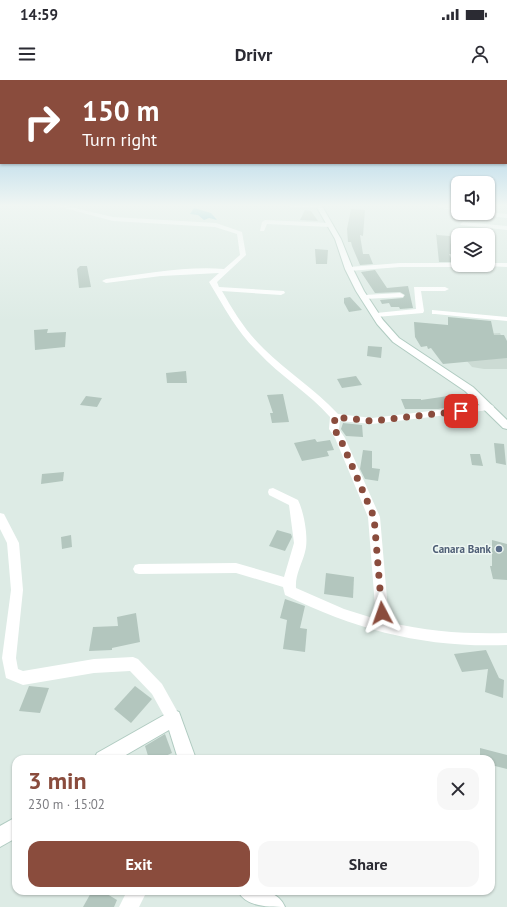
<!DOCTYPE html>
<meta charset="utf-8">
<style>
:root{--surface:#fff;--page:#f7f7f7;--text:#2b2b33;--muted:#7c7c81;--accent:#8a4c3d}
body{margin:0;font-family:"PT Sans",sans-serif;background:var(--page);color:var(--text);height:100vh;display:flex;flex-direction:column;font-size:15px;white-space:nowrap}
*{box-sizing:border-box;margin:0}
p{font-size:13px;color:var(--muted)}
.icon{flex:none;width:22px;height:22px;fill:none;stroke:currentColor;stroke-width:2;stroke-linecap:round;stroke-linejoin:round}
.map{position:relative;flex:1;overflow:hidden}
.sheet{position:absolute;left:12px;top:675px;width:483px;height:140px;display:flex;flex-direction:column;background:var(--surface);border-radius:12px;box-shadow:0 1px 3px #0004}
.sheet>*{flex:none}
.hud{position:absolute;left:0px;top:0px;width:507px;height:84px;box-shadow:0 1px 3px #0004;background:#8a4c3d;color:#fff;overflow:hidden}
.buttons{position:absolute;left:451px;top:96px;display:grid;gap:8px}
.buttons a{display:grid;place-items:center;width:44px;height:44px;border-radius:8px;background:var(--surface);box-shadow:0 1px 3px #0004;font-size:20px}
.pin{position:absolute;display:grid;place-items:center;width:34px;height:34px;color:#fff;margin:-17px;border-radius:8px;box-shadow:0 2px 6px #0006}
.me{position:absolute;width:44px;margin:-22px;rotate:356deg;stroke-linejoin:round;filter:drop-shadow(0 0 3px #0008)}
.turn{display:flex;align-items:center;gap:14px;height:84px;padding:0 16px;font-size:18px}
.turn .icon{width:52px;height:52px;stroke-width:2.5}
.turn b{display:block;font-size:28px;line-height:34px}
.round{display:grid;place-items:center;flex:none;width:42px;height:42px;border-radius:12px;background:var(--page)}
.summary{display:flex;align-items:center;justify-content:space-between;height:68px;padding:0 16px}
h1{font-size:24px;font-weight:800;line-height:30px;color:var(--accent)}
.button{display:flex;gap:8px;margin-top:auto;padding:8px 16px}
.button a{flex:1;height:46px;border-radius:12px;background:var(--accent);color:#fff;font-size:16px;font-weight:800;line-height:46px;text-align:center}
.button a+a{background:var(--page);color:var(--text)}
.status{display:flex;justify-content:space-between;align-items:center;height:28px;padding:0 20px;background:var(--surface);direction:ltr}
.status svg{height:11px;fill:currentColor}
header{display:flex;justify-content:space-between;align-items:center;height:52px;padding:0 16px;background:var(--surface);font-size:18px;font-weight:800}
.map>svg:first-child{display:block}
.built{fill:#ccdbd4}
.water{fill:#80c8d5}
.building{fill:#b3c6be}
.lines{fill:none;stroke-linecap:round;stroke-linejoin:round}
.secondary-casing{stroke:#b0cbc1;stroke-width:2}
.minor{fill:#fff;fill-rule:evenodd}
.secondary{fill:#fff;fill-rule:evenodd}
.route{stroke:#8a4c3d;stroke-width:7;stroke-dasharray:0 12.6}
.service-dot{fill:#5c6f8a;stroke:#eef7f3;stroke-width:1.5}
.labels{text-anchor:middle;stroke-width:3;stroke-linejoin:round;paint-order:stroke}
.service-label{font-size:11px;font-weight:bold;fill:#4e5e75;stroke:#eef7f3;text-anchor:end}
</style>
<div class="status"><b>14:59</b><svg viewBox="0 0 49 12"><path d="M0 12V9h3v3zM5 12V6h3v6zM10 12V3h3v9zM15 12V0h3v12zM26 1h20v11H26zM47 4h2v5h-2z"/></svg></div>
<header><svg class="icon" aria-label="menu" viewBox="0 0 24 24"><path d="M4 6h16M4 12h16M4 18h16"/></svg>Drivr<svg class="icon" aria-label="person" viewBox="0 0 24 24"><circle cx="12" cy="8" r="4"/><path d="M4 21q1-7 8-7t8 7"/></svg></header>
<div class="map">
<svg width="507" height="827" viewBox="0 0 507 827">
<rect width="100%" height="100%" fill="#ddebe5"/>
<path class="built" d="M 500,253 L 507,269 L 507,289 L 484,289 L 472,287 L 446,256 Z"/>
<path class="water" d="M 194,128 L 211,133 L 217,140 L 209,138 L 204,140 L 198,135 L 190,134 Z"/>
<g class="building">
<path d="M 351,129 L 365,130 L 363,156 L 360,155 L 363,174 L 369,174 L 373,184 L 360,185 L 352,166 L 351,162 L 348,162 L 347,149 Z"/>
<path d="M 305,130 L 311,131 L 318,141 L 300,140 Z"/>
<path d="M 436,153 L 437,155 L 450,156 L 452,174 L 449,174 L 453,182 L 439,182 Z"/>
<path d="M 315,169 L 328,170 L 327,184 L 316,184 Z"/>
<path d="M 80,186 L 87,186 L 91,207 L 79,208 L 77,189 Z"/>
<path d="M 375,190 L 387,208 L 408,206 L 413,228 L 400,229 L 399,227 L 391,227 L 389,223 L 382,224 L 380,220 L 403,218 L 405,215 L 400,212 L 375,213 L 361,192 Z"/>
<path d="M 350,217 L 362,230 L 349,232 L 344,223 L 344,218 Z"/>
<path d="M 448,237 L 491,241 L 494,255 L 504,255 L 507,261 L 507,278 L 443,284 L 431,268 L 428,269 L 427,266 L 421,267 L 415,257 L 414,242 L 448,245 Z"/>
<path d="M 48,249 L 47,253 L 66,252 L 65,267 L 35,270 L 34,250 Z"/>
<path d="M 368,266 L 382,267 L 381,278 L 367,276 Z"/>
<path d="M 186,291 L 187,303 L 167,303 L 166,293 Z"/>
<path d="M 356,296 L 362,305 L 342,308 L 337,299 Z"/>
<path d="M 283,314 L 289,342 L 272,343 L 270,333 L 273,333 L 267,315 Z"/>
<path d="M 455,315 L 462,325 L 438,329 L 405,329 L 401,319 L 421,319 L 421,320 Z"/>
<path d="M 86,316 L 102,318 L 97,327 L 80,325 Z"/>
<path d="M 343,343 L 362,345 L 363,357 L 346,356 L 341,349 Z"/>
<path d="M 315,359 L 317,362 L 330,360 L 334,370 L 327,371 L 329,376 L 302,381 L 294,363 Z"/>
<path d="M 494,363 L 504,364 L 506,385 L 496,383 Z"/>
<path d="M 363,370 L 372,371 L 372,388 L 380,389 L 378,401 L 365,399 L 360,389 Z"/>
<path d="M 470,374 L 480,374 L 483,386 L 472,385 Z"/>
<path d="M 64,392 L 63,401 L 41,404 L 42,394 Z"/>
<path d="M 277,450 L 291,454 L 292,457 L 285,471 L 269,466 Z"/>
<path d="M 71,455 L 72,467 L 62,469 L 61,457 Z"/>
<path d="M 492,460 L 507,464 L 507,500 L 493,499 L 490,486 L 492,486 Z"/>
<path d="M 326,493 L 354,497 L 353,518 L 324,514 Z"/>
<path d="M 285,519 L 305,526 L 300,548 L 307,549 L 305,572 L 283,569 L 287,540 L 280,538 Z"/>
<path d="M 136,533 L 140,562 L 112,568 L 112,570 L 89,571 L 93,547 L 118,546 L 117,537 Z"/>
<path d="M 486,570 L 499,598 L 504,600 L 503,618 L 485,612 L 488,589 L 462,592 L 454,574 Z"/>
<path d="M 29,606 L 49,608 L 40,633 L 19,631 Z"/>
<path d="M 135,606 L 152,619 L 131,643 L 114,629 Z"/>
<path d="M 165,654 L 172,673 L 159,679 L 149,679 L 145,666 Z"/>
<path d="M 480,668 L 507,675 L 507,689 L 491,685 L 491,679 L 480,679 Z"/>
<path d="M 92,811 L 102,811 L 117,820 L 114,827 L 83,827 Z"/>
</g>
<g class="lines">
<g class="secondary-casing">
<g id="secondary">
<path d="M 316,126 L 322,126 L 341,159 L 353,189 L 364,211 L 383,240 L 399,258 L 473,307 L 507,340 L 507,349 L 503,348 L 465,311 L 393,262 L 377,244 L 356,211 L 345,189 L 335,159 Z"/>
<path d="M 173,630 L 179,632 L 196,679 L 178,679 L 169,650 L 119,679 L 94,679 L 97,673 Z"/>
<path d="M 16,737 L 16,758 L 0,767 L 0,746 Z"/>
<path d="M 238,811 C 256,811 277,808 285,827 C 268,827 246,827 238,811 Z"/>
</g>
</g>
<g class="minor">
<path d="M 57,126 L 66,126 L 113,137 L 216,143 L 242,152 L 246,175 L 217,202 L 219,207 L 284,211 L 285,213 L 281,215 L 222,211 C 234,232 246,252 264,269 C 287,292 315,309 338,334 L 372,338 L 489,324 L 492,325 L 494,327 L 492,329 L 489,330 L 372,344 L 340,341 L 339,349 L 345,358 L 380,437 L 389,542 C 428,552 467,554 507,553 L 507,565 C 425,568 359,551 285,515 L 283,507 L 236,493 L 139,494 L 135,493 L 133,489 L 135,485 L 139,484 L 236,483 L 284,497 L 294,463 L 289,425 L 269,415 L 268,412 L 269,409 L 273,408 L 298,420 C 304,432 309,459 305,472 C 302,484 295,495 296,508 L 344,529 L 376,539 L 368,437 L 335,358 L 329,349 L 330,337 C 309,313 280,296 258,272 C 237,252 224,227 209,202 L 219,193 L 161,196 L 106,203 L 102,201 L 106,199 C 144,194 186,186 224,189 L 240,175 L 237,154 L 215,147 L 113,141 Z"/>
<path d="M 290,126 L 322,126 L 319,128 L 293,128 Z"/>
<path d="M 436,126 L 446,126 L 458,128 L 458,132 Z"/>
<path d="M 488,132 L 507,134 L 507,138 L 482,135 L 479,133 Z"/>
<path d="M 265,140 L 330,143 L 333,145 L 330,147 L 267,144 L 264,151 L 260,151 L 262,142 Z"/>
<path d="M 463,142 L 507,146 L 507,150 L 461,145 L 460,144 Z"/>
<path d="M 400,183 L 458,183 L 458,185 L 461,185 L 458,187 L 400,187 L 349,191 L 346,189 L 349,187 Z"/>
<path d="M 488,183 L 507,183 L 507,187 L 486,186 L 485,185 L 488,185 Z"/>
<path d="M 414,207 L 445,207 L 449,209 L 445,211 L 421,211 L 424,231 L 423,233 L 376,237 L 372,235 L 376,233 L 416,229 Z"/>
<path d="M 400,213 L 404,215 L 403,217 L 364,219 L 360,217 L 364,215 Z"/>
<path d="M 432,230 L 507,237 L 507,241 L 435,234 L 432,234 Z"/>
<path d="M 0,433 L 4,434 L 19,463 L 23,510 L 16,578 L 18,589 L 23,591 L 94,579 L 133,577 L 138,579 L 162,604 L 181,638 L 178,643 L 173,646 L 168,643 L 152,614 L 130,591 L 94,593 L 23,605 L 6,598 L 2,578 L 11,510 L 7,463 L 0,449 Z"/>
<path d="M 127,811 L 147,811 L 139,827 L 119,827 Z"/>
</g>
<use href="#secondary" class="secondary"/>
</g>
<linearGradient id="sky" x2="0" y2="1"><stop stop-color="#7ebce0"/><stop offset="0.52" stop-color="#f0f6f3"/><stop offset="1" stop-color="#f0f6f3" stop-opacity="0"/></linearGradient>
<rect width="507" height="241" fill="url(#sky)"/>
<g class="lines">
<path class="route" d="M 382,533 L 374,437 L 340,358 L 334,349 L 335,337 L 372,341 L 461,331"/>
</g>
<circle class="service-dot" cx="499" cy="469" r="4"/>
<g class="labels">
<g class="service-label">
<text x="491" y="473">Canara Bank</text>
</g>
</g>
</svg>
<div class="buttons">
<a><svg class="icon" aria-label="sound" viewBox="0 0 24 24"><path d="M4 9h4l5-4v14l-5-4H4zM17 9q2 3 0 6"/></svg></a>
<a><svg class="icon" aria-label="layers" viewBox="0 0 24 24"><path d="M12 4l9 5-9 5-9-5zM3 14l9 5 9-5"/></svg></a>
</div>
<div class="pin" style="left:461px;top:331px;background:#d93025"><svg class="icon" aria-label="arrive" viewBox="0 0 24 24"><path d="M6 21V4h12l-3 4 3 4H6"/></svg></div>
<svg class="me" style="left:382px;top:533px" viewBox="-20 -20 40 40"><path d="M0-17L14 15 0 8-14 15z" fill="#8a4c3d" stroke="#fff" stroke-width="4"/></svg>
<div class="hud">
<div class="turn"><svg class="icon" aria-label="right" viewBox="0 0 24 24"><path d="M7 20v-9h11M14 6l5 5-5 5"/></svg><div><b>150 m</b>Turn right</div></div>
</div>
<section class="sheet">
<div class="summary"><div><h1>3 min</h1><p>230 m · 15:02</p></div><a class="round"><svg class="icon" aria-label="close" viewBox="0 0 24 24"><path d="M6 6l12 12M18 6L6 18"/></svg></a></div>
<div class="button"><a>Exit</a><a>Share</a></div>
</section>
</div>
